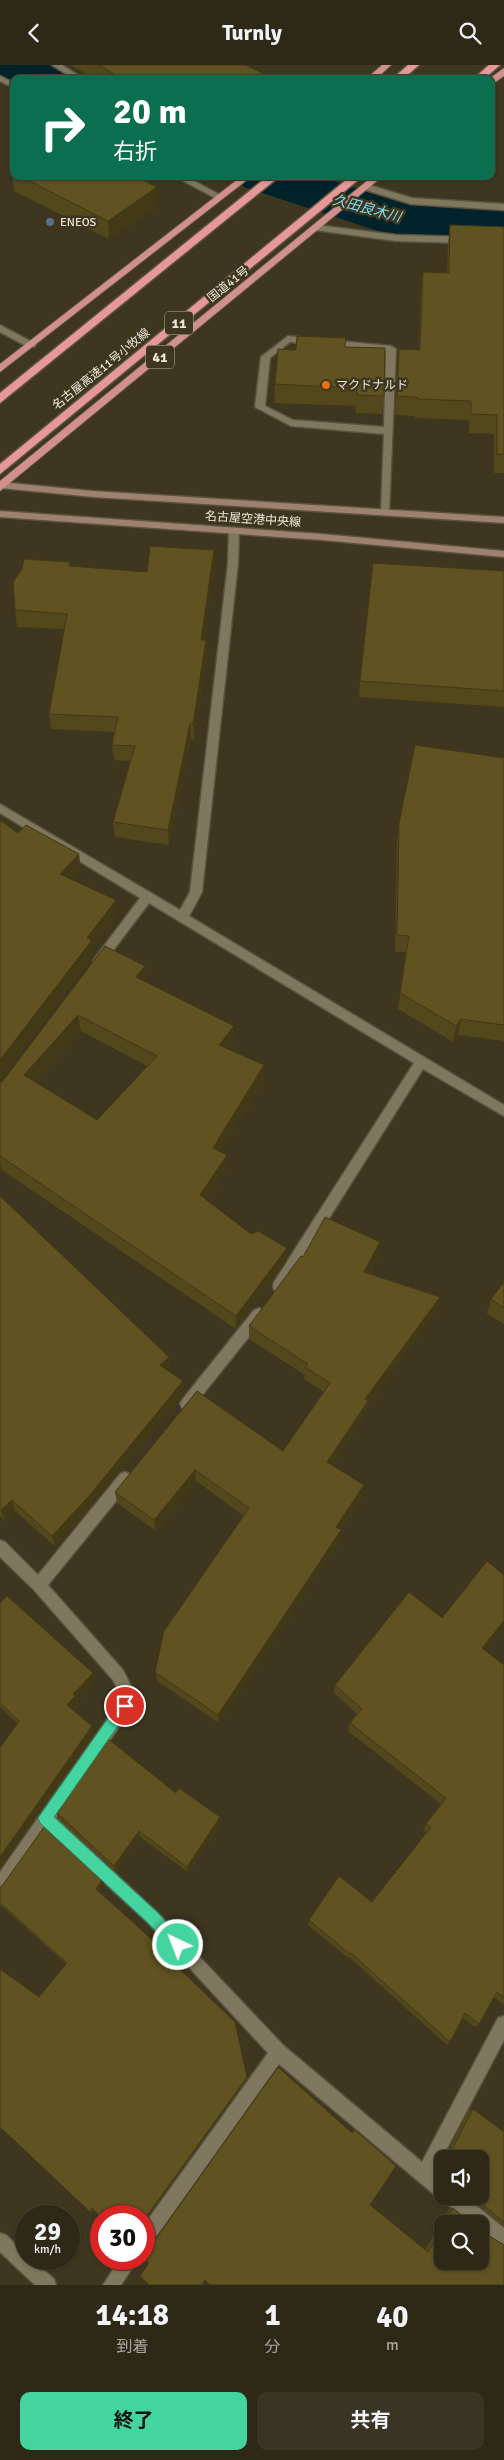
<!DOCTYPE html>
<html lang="ja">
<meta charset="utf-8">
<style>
:root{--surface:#2e2817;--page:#3a3424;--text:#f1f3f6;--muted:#a7a6a1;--line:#494436;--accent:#44d49f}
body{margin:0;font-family:Signika,"Noto Sans JP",sans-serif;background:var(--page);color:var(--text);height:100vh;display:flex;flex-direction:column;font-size:19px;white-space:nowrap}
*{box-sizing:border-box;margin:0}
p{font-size:16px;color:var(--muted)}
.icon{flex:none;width:28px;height:28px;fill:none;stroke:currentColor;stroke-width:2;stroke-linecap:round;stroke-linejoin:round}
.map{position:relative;height:2220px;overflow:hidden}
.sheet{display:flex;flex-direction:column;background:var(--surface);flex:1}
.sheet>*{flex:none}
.guide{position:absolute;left:10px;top:10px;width:485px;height:105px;border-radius:10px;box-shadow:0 1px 4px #0004,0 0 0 1px var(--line);background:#0b6e4f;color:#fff;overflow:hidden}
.buttons{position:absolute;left:434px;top:2085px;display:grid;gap:10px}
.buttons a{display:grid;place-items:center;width:55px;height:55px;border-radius:10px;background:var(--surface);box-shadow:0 1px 4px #0004,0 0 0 1px var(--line);font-size:25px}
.speed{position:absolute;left:15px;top:2140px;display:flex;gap:10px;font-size:25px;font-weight:700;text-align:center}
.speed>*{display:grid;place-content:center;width:65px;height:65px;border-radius:50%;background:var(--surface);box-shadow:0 1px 4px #0004,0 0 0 1px var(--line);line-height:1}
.speed small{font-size:12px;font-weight:400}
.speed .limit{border:8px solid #d22;background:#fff;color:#111}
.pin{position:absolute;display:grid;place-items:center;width:42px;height:42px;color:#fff;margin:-21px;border:2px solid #fff;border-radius:50%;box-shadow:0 1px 5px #0007}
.me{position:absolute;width:55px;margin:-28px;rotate:317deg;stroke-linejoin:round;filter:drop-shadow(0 0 4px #0008)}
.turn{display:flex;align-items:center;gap:18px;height:105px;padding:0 20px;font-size:22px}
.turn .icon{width:65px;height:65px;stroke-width:2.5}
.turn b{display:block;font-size:35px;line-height:42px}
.eta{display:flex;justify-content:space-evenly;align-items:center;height:85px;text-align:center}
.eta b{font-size:30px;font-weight:700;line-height:35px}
.action{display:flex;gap:10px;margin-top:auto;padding:10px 20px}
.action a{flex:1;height:58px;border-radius:10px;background:var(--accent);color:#111;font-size:20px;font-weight:700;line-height:58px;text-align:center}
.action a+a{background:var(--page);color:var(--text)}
header{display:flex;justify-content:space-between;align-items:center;height:65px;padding:0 20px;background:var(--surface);font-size:22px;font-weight:700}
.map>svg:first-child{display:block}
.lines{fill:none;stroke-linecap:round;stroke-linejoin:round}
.river{fill:#00222a;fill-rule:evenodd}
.service-casing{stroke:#58523e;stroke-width:3}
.minor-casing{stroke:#58523e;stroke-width:3}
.secondary-casing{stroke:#58523e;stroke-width:3}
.trunk-casing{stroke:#58523e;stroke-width:2}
.motorway-casing{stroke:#58523e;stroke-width:3}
.service{fill:#7f775e;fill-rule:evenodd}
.minor{fill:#7f775e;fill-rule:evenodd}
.secondary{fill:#9e816f;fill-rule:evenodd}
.trunk{fill:#d2908c;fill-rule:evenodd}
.motorway{fill:#e69798;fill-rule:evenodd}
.wall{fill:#53471c;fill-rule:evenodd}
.shaded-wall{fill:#433917}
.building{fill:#605221;stroke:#433917;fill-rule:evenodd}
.route{fill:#44d49f;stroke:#2c8a67}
.service-dot{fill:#5c6f8a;stroke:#3e361f;stroke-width:2}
.food-dot{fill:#e8710a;stroke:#3e361f;stroke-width:2}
.labels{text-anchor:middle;stroke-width:5;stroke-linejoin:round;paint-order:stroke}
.far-poi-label{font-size:12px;fill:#ece7d9;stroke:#3e361f;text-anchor:start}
.far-street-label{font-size:12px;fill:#ece7d9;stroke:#3e361f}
.far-water-label{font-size:14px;font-style:italic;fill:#7cdff9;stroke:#3e361f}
.shield{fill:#3e361f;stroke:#b8b2a1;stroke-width:1}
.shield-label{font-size:14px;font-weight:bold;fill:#ece7d9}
</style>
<header><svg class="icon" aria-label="back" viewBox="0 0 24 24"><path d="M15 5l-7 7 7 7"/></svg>Turnly<svg class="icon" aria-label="search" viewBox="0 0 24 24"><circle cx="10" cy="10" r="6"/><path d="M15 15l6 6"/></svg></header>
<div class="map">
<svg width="504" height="2220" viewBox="0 0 504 2220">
<rect width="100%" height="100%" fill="#3e361f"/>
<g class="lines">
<g class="river">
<path d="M 0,0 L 54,0 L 59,3 L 67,14 L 14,14 L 14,20 L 0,12 Z"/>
<path d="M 236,111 L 318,111 L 389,134 L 419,138 L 504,141 L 504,175 L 419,172 L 381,167 L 244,122 Z"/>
</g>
<g class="service-casing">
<g id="service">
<path d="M 0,260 L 34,278 L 36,280 L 34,282 L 28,282 L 0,267 Z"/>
<path d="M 288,271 L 391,281 L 396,284 L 389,449 L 383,449 L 381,447 L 384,369 L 291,361 L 255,342 L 261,292 ZM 290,277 L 386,286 L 384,362 L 293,355 L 265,341 L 270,293 Z"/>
</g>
</g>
<g class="minor-casing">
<g id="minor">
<path d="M 52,0 L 62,0 L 84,14 L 74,14 Z"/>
<path d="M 0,11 L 14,18 L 14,23 L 0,16 Z"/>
<path d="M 174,111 L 185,111 L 224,132 L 217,134 Z"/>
<path d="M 366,119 L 412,133 L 504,139 L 504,145 L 411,139 L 363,124 L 362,122 Z"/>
<path d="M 317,160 L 396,170 L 464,172 L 468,175 L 464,178 L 396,176 L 314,165 L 314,161 Z"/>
<path d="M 234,462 L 239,465 L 238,498 L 202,827 L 189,851 L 504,1040 L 504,1051 L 423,1004 L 284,1225 L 279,1227 L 274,1225 L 273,1221 L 274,1217 L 414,998 L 149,838 L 103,899 L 95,899 L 93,896 L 95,893 L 140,833 L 0,748 L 0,739 L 180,845 L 190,827 L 228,498 L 229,465 Z"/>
<path d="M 259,1243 L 264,1245 L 266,1249 L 264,1253 L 192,1343 L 187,1345 L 182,1343 L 180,1339 L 182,1335 L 254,1245 Z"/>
<path d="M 125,1407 L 130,1409 L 132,1414 L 130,1419 L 48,1520 L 123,1605 L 133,1625 L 130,1646 L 56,1753 L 158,1848 L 284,1981 L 422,2097 L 498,1953 L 504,1951 L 504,1975 L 434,2108 L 442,2115 L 442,2131 L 464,2131 L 504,2163 L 504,2182 L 480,2165 L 480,2159 L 472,2159 L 445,2137 L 443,2133 L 436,2131 L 279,1999 L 150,2180 L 144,2182 L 144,2160 L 268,1988 L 148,1858 L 47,1765 L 5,1825 L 0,1828 L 0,1807 L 118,1639 L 119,1626 L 113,1615 L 34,1525 L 0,1492 L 0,1475 L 5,1477 L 38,1510 L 120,1409 Z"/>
<path d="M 0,2168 L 6,2170 L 26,2189 L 26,2194 L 32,2194 L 54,2214 L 56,2220 L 35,2220 L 0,2187 Z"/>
<path d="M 120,2194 L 138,2194 L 121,2220 L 103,2220 Z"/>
</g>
</g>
<g class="secondary-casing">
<g id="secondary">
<path d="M 0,417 L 93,426 L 504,452 L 504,458 L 93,432 L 0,423 Z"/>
<path d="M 0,446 L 322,469 L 504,486 L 504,492 L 322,475 L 0,452 Z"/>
</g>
</g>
<g class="trunk-casing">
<g id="trunk">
<path d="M 382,0 L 391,0 L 376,14 L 366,14 Z"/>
<path d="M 504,3 L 504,11 L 491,20 L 489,14 Z"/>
<path d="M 242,111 L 252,111 L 0,307 L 0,299 Z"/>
<path d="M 373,111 L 383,111 L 0,426 L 0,416 Z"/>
</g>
</g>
<g class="motorway-casing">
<g id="motorway">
<path d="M 408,0 L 419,0 L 403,14 L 392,14 Z"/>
<path d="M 489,0 L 500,0 L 484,14 L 473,14 Z"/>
<path d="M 268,111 L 280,111 L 0,338 L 0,328 Z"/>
<path d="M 351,111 L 363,111 L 0,409 L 0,399 Z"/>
</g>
</g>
<use href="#service" class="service"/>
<use href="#minor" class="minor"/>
<use href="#secondary" class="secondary"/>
<use href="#trunk" class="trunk"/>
<use href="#motorway" class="motorway"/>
</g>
<g class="wall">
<path d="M 71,0 L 245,0 L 275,14 L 94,14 Z"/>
<path d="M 14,106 L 14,111 L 135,111 L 158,141 L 109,174 L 14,126 L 12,107 Z"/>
<path d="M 450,160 L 504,162 L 504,408 L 494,408 L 494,369 L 469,368 L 469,355 L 415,353 L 415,351 L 395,350 L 399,284 L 419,285 L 421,226 L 423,207 L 447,208 L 448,179 Z"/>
<path d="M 346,282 L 384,331 L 382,349 L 355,348 L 356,341 L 274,338 L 275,319 L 296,285 Z"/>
<path d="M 70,497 L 70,501 L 147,507 L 214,501 L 203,575 L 206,575 L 207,591 L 194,675 L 191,674 L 169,780 L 115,772 L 113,757 L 130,696 L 114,695 L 112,680 L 114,667 L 51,664 L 49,649 L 65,564 L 17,562 L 15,545 Z"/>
<path d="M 504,506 L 504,642 L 359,632 L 360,616 Z"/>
<path d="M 504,693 L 504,976 L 458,970 L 453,977 L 398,944 L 406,887 L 395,887 L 397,775 L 399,758 Z"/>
<path d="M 105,881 L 146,917 L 234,961 L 234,977 L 228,984 L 264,1000 L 264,1015 L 220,1087 L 227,1104 L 206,1135 L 286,1197 L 236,1264 L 2,1105 L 0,1108 L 0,1017 L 2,1017 ZM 81,966 L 147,1001 L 97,1055 L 35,1017 Z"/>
<path d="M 0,1131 L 169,1292 L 170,1304 L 168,1306 L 184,1328 L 91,1442 L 55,1481 L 15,1446 L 5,1456 L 0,1451 Z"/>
<path d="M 378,1191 L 369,1209 L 440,1232 L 437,1245 L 368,1340 L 366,1348 L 332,1400 L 363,1431 L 340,1465 L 339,1476 L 219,1658 L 157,1616 L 155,1607 L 244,1451 L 196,1416 L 156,1466 L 117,1438 L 115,1427 L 197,1326 L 283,1386 L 324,1327 L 304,1314 L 305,1310 L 249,1274 L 249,1261 L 303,1192 Z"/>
<path d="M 504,1217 L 504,1259 L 487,1249 L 491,1234 Z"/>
<path d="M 0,1538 L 95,1616 L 77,1636 L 78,1640 L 73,1645 L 95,1668 L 0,1804 L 0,1683 L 18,1659 L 0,1642 Z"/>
<path d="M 442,1553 L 504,1600 L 504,1940 L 494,1932 L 479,1959 L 475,1962 L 463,1953 L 450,1977 L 447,1980 L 349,1892 L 348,1893 L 308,1860 L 309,1855 L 372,1837 L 426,1768 L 423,1765 L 426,1759 L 441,1739 L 348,1666 L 350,1658 L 357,1649 L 334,1628 L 335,1620 Z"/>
<path d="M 176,1728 L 220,1752 L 221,1758 L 188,1807 L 140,1772 L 115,1806 L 58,1753 L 56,1747 Z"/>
<path d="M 102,1815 L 105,1821 L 99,1828 L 168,1889 L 169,1893 L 247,2014 L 144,2157 L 144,2151 L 94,2145 L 93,2146 L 90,2147 L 39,1932 L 66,1899 L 0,1840 L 0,1822 Z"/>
<path d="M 278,2002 L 352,2068 L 355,2065 L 396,2101 L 370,2140 L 425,2185 L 450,2143 L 453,2143 L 472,2159 L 442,2159 L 442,2196 L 480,2196 L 480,2161 L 482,2161 L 483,2167 L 504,2180 L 504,2220 L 210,2220 L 205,2215 L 202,2220 L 149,2220 L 140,2211 L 149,2198 L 144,2193 L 144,2183 L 150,2182 Z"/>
<path d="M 473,2044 L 504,2067 L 504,2161 L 467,2131 L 480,2131 L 480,2094 L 444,2094 L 469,2045 Z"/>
</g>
<g class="shaded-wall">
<path d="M 157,122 L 158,141 L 109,174 L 108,156 Z"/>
<path d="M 214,485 L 214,501 L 201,591 L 201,575 Z"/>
<path d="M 206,575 L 207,591 L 194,675 L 193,659 Z"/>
<path d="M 190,659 L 191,674 L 169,780 L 168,765 Z"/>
<path d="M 79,789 L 81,806 L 62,826 L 60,809 Z"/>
<path d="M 116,835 L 118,851 L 93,884 L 94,891 L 0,1015 L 0,995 L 87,873 Z"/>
<path d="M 145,901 L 146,917 L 136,912 Z"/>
<path d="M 78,950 L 81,966 L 27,1026 L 24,1010 Z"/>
<path d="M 461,954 L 458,970 L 453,977 L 456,961 Z"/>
<path d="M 234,961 L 234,977 L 219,995 L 219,980 Z"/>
<path d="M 264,1000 L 264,1015 L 214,1097 L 213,1083 Z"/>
<path d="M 227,1090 L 227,1104 L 200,1144 L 200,1130 Z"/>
<path d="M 0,1095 L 2,1105 L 0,1108 Z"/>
<path d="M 380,1177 L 378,1191 L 362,1221 L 364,1207 Z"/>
<path d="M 287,1183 L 286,1197 L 236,1264 L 236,1251 Z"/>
<path d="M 440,1232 L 437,1245 L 368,1340 L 366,1348 L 326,1409 L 327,1397 L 365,1334 Z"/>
<path d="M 169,1292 L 170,1304 L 161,1312 L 160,1300 Z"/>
<path d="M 183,1316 L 184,1328 L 91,1442 L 55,1481 L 52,1471 Z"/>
<path d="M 195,1405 L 196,1416 L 156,1466 L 154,1455 Z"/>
<path d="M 364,1420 L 363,1431 L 335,1473 L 336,1462 Z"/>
<path d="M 12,1435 L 15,1446 L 5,1456 L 1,1445 Z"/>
<path d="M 341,1465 L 339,1476 L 219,1658 L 218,1650 Z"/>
<path d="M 504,1556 L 504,1561 L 479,1592 L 482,1583 Z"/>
<path d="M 93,1608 L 95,1616 L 77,1636 L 78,1640 L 70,1648 L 67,1640 L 73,1629 Z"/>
<path d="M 92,1661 L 95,1668 L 0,1804 L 0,1792 Z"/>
<path d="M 220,1752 L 221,1758 L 188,1807 L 187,1802 Z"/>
<path d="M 139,1766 L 140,1772 L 115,1806 L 114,1801 Z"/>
<path d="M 102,1815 L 105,1821 L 98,1830 L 96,1824 Z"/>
<path d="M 247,2012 L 247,2014 L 144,2157 L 144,2155 Z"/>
</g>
<g class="building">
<path d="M 99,0 L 245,0 L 275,14 L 180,14 L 175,11 L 170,14 L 122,14 Z"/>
<path d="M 20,111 L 135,111 L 157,122 L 108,156 Z"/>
<path d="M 450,160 L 504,162 L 504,389 L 497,389 L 497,350 L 471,349 L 471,336 L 417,334 L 417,332 L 397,331 L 399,284 L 420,285 L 423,207 L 449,208 Z"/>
<path d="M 297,271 L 346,273 L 345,282 L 385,283 L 384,331 L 357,330 L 357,323 L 275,319 L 278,284 L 296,285 Z"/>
<path d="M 150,481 L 214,485 L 201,575 L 206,575 L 193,659 L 190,659 L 168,765 L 113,757 L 135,681 L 112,680 L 118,652 L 49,649 L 67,549 L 15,545 L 13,517 L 22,504 L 24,494 L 70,497 L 69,501 L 147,507 Z"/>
<path d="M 373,498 L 504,506 L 504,626 L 360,616 Z"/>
<path d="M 415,680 L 504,693 L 504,960 L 461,954 L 456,961 L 400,928 L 409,871 L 397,870 L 399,758 Z"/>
<path d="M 0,755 L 18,768 L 26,760 L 79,789 L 60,809 L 116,835 L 87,873 L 92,875 L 0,995 Z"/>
<path d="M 105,881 L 145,901 L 136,912 L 234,961 L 219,980 L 264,1000 L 213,1083 L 227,1090 L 200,1130 L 251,1169 L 258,1166 L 287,1183 L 236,1251 L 0,1091 L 0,1017 L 2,1017 ZM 78,950 L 157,991 L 97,1055 L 24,1010 Z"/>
<path d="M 0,1131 L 169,1292 L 160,1300 L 183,1316 L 89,1431 L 52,1471 L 12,1435 L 1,1445 L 0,1444 Z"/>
<path d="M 325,1152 L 380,1177 L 364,1207 L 440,1232 L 365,1334 L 368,1336 L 327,1397 L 364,1420 L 336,1462 L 341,1465 L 218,1650 L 155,1607 L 164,1566 L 249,1443 L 195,1405 L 154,1455 L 115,1427 L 197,1326 L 283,1386 L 330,1318 L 305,1302 L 308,1299 L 249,1261 L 301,1191 L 303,1192 Z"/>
<path d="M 504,1217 L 504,1243 L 491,1234 Z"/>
<path d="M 487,1496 L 504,1510 L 504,1556 L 482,1583 L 504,1600 L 504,1932 L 497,1927 L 479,1959 L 465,1948 L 450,1977 L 351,1888 L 350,1889 L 309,1855 L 339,1811 L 372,1837 L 431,1762 L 426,1759 L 446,1733 L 350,1658 L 362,1644 L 335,1620 L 409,1527 L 442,1553 Z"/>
<path d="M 7,1531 L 93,1608 L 73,1629 L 75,1631 L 67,1640 L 92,1661 L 0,1792 L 0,1683 L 19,1656 L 0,1638 L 0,1538 Z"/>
<path d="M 107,1673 L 176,1728 L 179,1723 L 220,1752 L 187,1802 L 139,1766 L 114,1801 L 56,1747 Z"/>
<path d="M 44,1762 L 102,1815 L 96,1824 L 168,1889 L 166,1891 L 235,1957 L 247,2012 L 144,2155 L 144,2151 L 101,2152 L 92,2143 L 90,2147 L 0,2062 L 0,1904 L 39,1932 L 67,1898 L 0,1838 L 0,1822 L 2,1821 Z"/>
<path d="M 278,2002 L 352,2068 L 355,2065 L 396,2101 L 370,2140 L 428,2187 L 442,2162 L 442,2196 L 480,2196 L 480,2161 L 482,2161 L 483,2167 L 504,2180 L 504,2220 L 210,2220 L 205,2215 L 202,2220 L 149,2220 L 140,2211 L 149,2198 L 144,2193 L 144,2184 L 150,2182 Z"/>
<path d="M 473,2044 L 504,2067 L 504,2157 L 472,2131 L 480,2131 L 480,2094 L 447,2094 Z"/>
<path d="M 453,2143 L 472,2159 L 444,2159 Z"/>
</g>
<path class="route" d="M 125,1634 L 129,1636 L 131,1641 L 129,1645 L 54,1752 L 158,1848 L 183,1875 L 185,1880 L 183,1885 L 178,1887 L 173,1885 L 148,1858 L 40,1758 L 38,1753 L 120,1636 Z"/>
<circle class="service-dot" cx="50" cy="157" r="5"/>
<circle class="food-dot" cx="326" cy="320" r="5"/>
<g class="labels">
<g class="far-poi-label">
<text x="60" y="161">ENEOS</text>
<text x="336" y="324">マクドナルド</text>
</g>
<g class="far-street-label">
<text transform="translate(228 219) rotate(-39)" y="4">国道41号</text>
<text transform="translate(101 304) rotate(-39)" y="4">名古屋高速11号小牧線</text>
<text transform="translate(253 454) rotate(4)" y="4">名古屋空港中央線</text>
</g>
<g class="far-water-label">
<text transform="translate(367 143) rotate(15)" y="5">久田良木川</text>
</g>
<g class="shield">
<rect x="165" y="246.5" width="28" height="23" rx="4"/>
<rect x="146" y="280.5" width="28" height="23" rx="4"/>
</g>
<g class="shield-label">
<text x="179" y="263">11</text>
<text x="160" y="297">41</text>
</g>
</g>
</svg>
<div class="buttons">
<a><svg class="icon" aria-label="sound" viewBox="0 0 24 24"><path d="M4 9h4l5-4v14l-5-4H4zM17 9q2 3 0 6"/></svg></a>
<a><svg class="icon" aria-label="search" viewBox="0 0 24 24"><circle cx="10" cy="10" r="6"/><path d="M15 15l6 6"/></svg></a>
</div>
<div class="speed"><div>29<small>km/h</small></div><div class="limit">30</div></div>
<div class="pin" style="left:125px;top:1641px;background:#d93025"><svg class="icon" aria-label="arrive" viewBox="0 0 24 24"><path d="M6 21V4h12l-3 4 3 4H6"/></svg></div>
<svg class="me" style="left:178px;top:1880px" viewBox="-20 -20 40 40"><circle r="17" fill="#44d49f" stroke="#fff" stroke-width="3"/><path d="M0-11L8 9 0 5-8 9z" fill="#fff"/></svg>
<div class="guide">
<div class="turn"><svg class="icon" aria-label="right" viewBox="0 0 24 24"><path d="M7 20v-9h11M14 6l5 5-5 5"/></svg><div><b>20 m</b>右折</div></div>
</div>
</div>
<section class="sheet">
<div class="eta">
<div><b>14:18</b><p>到着</p></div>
<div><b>1</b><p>分</p></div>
<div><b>40</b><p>m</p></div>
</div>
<div class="action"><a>終了</a><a>共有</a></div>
</section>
